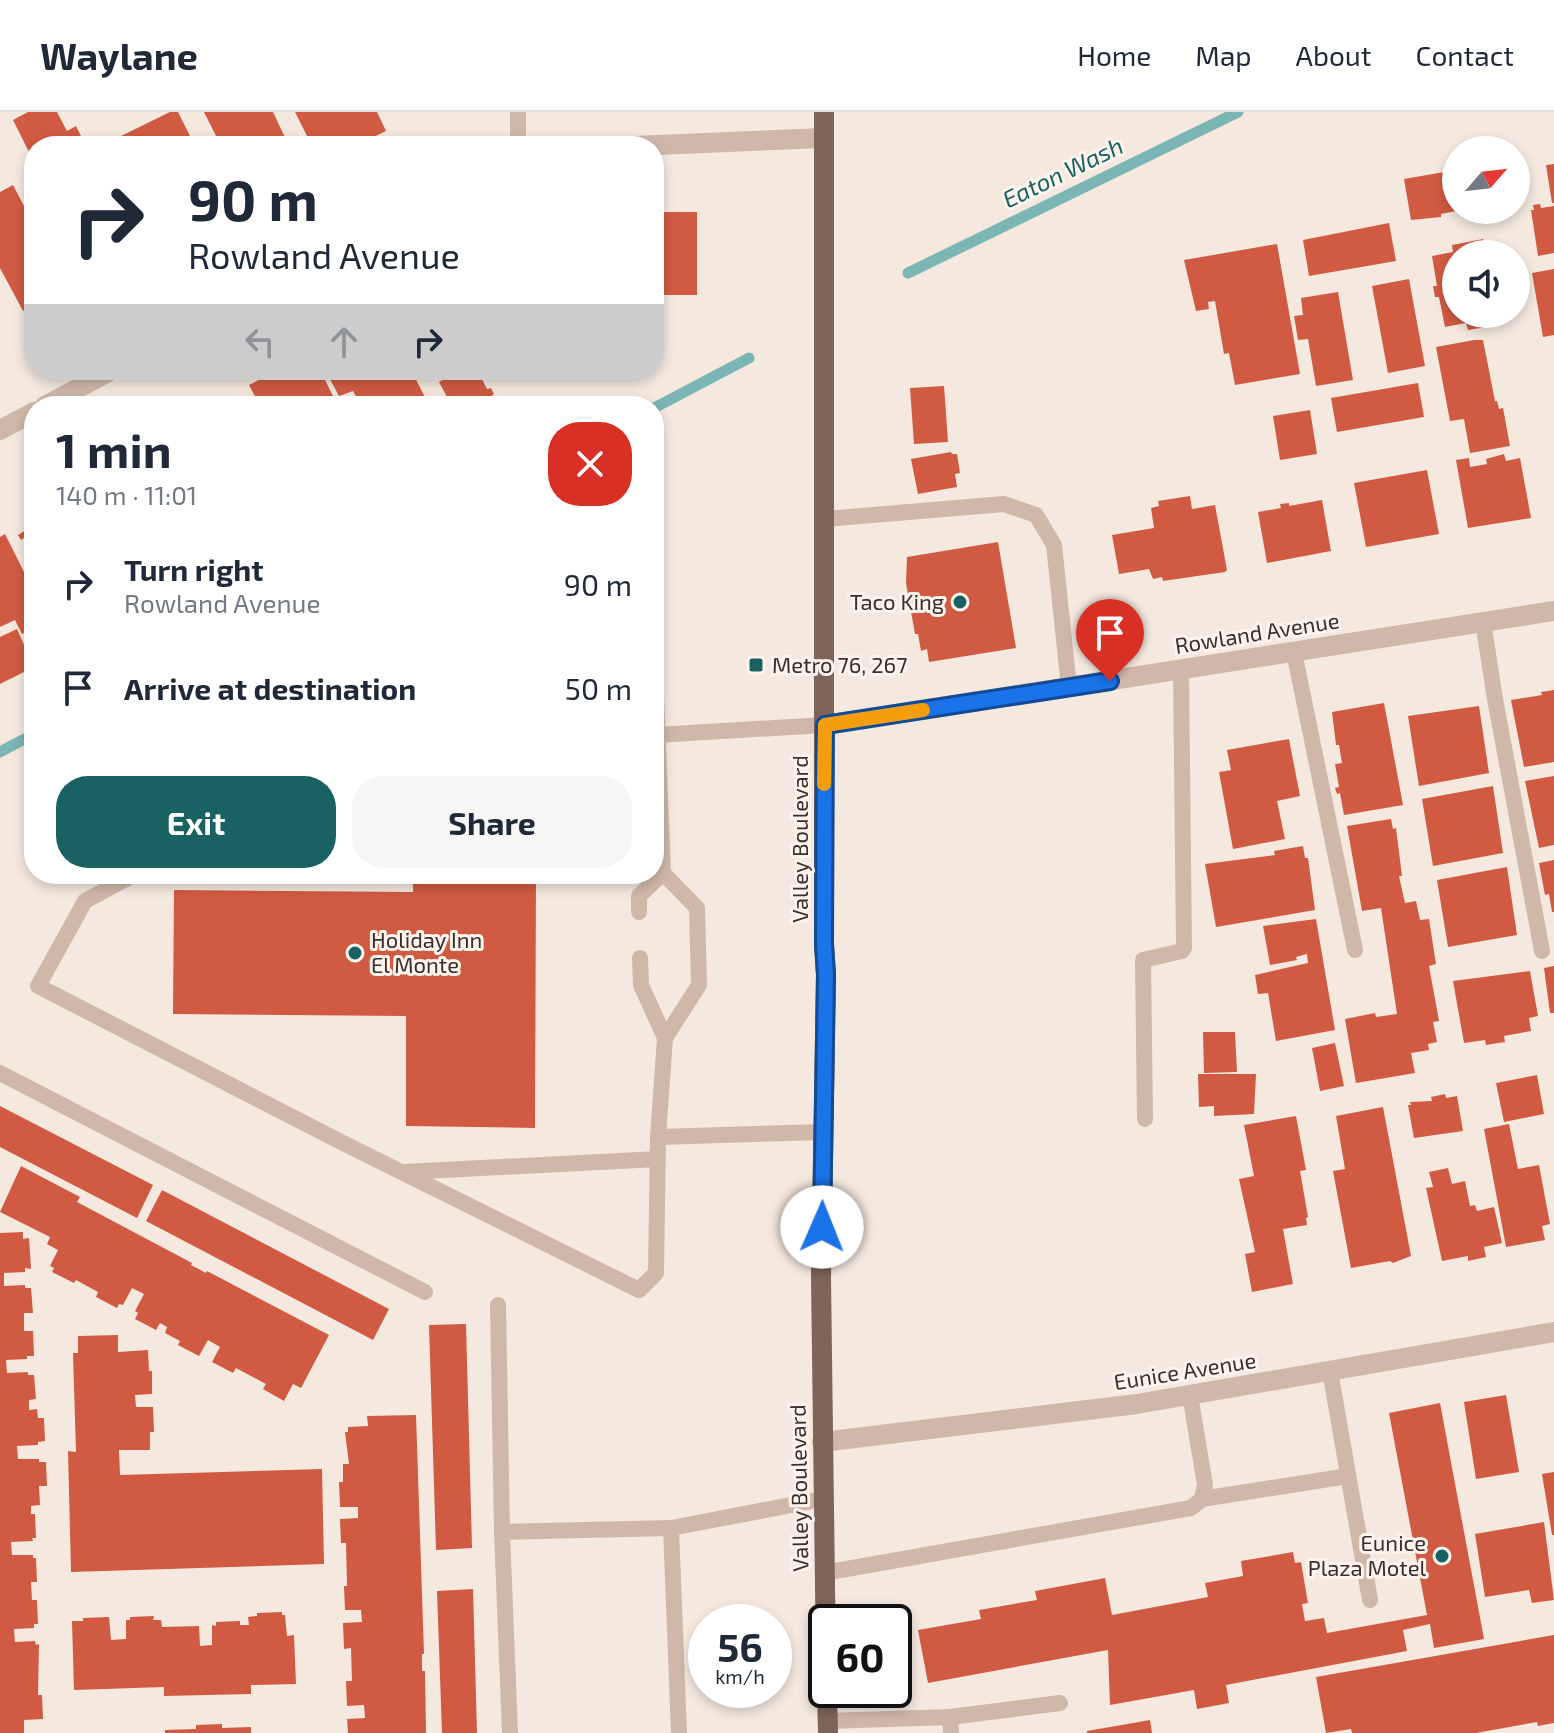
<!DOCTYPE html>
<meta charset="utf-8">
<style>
:root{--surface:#fff;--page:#f6f6f7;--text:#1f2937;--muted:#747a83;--line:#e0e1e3;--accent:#1a6262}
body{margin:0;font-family:"Exo 2",sans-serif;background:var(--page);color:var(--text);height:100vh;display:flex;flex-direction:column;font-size:30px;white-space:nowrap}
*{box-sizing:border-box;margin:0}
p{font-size:26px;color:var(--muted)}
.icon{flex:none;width:44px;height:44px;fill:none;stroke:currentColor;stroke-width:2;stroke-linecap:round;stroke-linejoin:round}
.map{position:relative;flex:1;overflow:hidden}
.side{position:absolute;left:24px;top:284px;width:640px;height:488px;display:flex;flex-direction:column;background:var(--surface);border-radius:32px;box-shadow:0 4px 12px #0003}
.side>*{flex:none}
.hud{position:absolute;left:24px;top:24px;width:640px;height:244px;border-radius:32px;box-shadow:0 4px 12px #0003;background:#fff;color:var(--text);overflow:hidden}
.needle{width:52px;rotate:62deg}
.controls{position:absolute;left:1442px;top:24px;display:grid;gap:16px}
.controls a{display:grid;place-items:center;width:88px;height:88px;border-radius:50%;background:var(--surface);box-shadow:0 4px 12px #0003;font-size:40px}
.speed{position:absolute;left:688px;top:1492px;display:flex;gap:16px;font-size:40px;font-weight:700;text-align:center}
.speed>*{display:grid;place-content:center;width:104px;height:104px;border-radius:50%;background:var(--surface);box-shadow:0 4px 12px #0003;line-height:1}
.speed small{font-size:20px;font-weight:400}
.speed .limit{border:4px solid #111;border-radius:12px;background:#fff;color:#111}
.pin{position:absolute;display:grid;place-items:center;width:68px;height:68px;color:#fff;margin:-82px -34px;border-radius:50% 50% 50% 0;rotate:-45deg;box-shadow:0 0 8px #0007}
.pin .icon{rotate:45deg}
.me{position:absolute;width:88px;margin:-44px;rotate:1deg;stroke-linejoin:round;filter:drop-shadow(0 0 6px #0008)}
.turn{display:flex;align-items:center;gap:28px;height:168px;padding:0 32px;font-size:36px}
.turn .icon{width:104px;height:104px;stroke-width:2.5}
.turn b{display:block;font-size:56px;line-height:68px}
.lanes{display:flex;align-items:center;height:76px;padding:0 32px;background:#0003;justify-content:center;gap:40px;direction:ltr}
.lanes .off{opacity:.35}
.round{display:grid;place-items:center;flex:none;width:84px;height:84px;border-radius:32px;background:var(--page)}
.head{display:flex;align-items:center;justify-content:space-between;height:136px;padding:0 32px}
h1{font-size:48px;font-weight:700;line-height:60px}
.cta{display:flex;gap:16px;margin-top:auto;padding:16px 32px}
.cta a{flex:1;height:92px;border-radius:32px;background:var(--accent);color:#fff;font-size:32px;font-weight:700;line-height:92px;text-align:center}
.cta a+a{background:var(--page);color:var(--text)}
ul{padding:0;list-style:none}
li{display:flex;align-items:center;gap:24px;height:104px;padding:0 32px}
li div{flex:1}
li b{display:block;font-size:30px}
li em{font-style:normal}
header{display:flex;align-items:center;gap:48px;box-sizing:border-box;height:112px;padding:0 40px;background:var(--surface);border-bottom:2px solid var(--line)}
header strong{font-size:38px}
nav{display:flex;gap:44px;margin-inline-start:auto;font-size:28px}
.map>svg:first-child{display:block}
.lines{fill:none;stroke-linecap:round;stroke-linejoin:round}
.stream{stroke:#7bb5b4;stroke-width:11}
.building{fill:#d15b42}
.service{stroke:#cfb8a9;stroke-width:16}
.minor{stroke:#cfb8a9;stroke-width:20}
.primary{stroke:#7f6459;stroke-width:20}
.route-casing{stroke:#114b97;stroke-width:20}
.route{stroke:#1a73e8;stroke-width:14}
.slow{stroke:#f59e0b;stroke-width:14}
.poi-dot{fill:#1a6262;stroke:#fcf4ed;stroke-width:3}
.labels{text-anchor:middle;stroke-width:6;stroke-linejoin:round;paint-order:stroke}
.poi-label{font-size:22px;fill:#3c2e2a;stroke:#fcf4ed;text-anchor:end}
.street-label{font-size:22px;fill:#3c2e2a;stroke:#fcf4ed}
.water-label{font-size:24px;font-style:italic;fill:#1a6262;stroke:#fcf4ed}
</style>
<header>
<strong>Waylane</strong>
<nav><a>Home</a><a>Map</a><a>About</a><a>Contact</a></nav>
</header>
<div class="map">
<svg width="1554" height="1621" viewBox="0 0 1554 1621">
<rect width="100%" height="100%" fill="#f5e9df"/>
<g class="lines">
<g class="stream">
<path d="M 908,161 L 1238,0"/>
<path d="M 654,296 L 749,246"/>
<path d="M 0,640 L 34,622"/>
</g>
</g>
<g class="building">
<path d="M 28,0 L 57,0 L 67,19 L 76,14 L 86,34 L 34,34 L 34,50 L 13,8 Z"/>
<path d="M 170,0 L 178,0 L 195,34 L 124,34 L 119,25 Z"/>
<path d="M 204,0 L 273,0 L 289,34 L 221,34 Z"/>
<path d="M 295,0 L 377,0 L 386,19 L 355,34 L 312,34 Z"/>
<path d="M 1554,52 L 1554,91 L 1552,91 L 1546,53 Z"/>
<path d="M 1456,58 L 1456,99 L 1441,102 L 1441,105 L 1411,108 L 1404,67 Z"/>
<path d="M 13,73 L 34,113 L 34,206 L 32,207 L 26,197 L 23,199 L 0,156 L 0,80 Z"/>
<path d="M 1540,92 L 1541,96 L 1554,94 L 1554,141 L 1538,144 L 1531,98 L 1534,98 L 1533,93 Z"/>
<rect x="654" y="100" width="43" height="83"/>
<path d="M 1389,111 L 1396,149 L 1309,164 L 1303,128 Z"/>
<path d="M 1483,127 L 1486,142 L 1456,142 L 1456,202 L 1496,202 L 1498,213 L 1468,218 L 1466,211 L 1445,215 L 1439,185 L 1435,185 L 1433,174 L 1437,174 L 1432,144 L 1453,140 L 1452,133 Z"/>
<path d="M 1277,132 L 1300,262 L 1235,273 L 1229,241 L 1224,242 L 1215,189 L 1208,190 L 1209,197 L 1196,199 L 1184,148 Z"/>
<path d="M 1554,157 L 1554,223 L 1543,225 L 1532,161 Z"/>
<path d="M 1409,167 L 1425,254 L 1388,261 L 1372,174 Z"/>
<path d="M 1338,180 L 1353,268 L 1316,274 L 1308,227 L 1298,228 L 1294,204 L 1303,203 L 1301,186 Z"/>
<path d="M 1474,228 L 1483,228 L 1495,289 L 1497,289 L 1499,297 L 1503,296 L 1510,334 L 1470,341 L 1464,307 L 1450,309 L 1436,235 Z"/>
<path d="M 278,258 L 320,258 L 338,294 L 259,292 L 249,273 Z"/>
<path d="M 325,258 L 411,258 L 426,287 L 413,294 L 361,294 L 353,279 L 339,284 Z"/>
<path d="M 462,258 L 477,258 L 487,277 L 491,276 L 494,282 L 478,294 L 452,294 L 439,270 Z"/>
<path d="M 1418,271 L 1424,305 L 1337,320 L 1331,286 Z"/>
<path d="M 944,274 L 948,330 L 914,332 L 910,276 Z"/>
<path d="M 1310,298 L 1317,342 L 1280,348 L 1273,304 Z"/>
<path d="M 951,340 L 952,342 L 957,342 L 960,361 L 955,362 L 957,375 L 918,382 L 911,347 Z"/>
<path d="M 1504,342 L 1506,349 L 1520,346 L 1531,406 L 1468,416 L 1456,348 L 1469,346 L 1470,355 L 1487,352 L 1486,347 Z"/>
<path d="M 1427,358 L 1439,422 L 1366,435 L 1354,371 Z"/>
<path d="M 1190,384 L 1192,397 L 1215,393 L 1227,458 L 1225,460 L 1163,469 L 1162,465 L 1153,467 L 1149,457 L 1119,462 L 1112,423 L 1154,416 L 1151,396 L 1159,394 L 1158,389 Z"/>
<path d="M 1322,388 L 1331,439 L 1267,451 L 1258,400 L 1281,396 L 1280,392 L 1289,391 L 1289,394 Z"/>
<path d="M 34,413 L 34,447 L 26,431 L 30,428 L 27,424 L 21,428 L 18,423 Z"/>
<path d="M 5,422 L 34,480 L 34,516 L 22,522 L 15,508 L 0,515 L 0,425 Z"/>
<path d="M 998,430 L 1016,536 L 929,550 L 927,537 L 921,539 L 918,522 L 915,522 L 906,471 L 907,445 Z"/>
<path d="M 17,517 L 34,555 L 0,572 L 0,525 Z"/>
<path d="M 1554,578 L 1554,650 L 1524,655 L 1511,588 L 1542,583 L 1541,580 Z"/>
<path d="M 1384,591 L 1403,693 L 1344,703 L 1340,681 L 1337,682 L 1335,676 L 1339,675 L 1335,652 L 1342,651 L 1339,633 L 1336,633 L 1332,600 Z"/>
<path d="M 1479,594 L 1489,661 L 1419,674 L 1408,604 Z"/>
<path d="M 1289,627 L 1300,684 L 1277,689 L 1285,727 L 1233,737 L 1219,660 L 1231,658 L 1227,638 Z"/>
<path d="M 1554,664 L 1554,733 L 1539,736 L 1525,669 Z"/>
<path d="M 1493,674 L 1503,741 L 1433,754 L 1422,687 Z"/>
<path d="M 1391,707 L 1393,717 L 1396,716 L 1402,764 L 1399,764 L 1405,791 L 1416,789 L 1420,808 L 1429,807 L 1436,852 L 1429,854 L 1439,909 L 1433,910 L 1437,930 L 1428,932 L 1429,938 L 1411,941 L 1415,961 L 1356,971 L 1345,907 L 1375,901 L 1376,905 L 1397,902 L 1381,796 L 1362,799 L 1347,714 Z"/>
<path d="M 1303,734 L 1305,746 L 1308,746 L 1315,798 L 1216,815 L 1205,752 L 1275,743 L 1274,739 Z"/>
<path d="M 1554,748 L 1554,800 L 1552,800 L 1549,782 L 1545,783 L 1539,751 Z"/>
<path d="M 1507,755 L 1517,823 L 1448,835 L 1437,768 Z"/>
<path d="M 413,762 L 536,762 L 535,1016 L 406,1014 L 406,904 L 173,902 L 174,778 L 413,780 Z"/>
<path d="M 1316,807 L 1335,918 L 1276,929 L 1268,881 L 1258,882 L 1255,863 L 1308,851 L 1307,842 L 1296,845 L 1297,848 L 1270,853 L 1263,814 Z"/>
<path d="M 1554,854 L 1554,901 L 1550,901 L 1544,856 Z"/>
<path d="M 1530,859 L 1538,904 L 1529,906 L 1531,919 L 1504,924 L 1505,930 L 1486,933 L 1485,928 L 1464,931 L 1453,869 Z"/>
<path d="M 1203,920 L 1235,920 L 1237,960 L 1204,961 Z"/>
<path d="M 1335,931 L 1344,974 L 1320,979 L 1312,936 Z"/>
<path d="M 1198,962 L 1256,962 L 1254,1002 L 1214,1004 L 1214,994 L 1199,995 Z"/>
<path d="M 1537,963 L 1544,1002 L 1504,1010 L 1496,971 Z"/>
<path d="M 1445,982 L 1446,986 L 1457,984 L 1463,1019 L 1414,1026 L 1408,993 L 1411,993 L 1410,990 L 1432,989 L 1431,985 Z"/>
<path d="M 0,994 L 153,1073 L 137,1106 L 0,1035 Z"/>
<path d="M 1383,995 L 1411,1144 L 1393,1151 L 1390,1149 L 1351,1156 L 1333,1059 L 1345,1057 L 1336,1004 Z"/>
<path d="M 1296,1004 L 1306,1058 L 1300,1059 L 1308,1105 L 1306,1106 L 1307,1113 L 1283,1117 L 1293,1172 L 1252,1180 L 1245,1142 L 1255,1140 L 1239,1067 L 1254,1064 L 1244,1013 Z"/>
<path d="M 1509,1012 L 1518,1057 L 1539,1053 L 1550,1112 L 1542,1114 L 1545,1128 L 1506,1135 L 1484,1017 Z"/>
<path d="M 21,1054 L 80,1085 L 77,1090 L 192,1151 L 191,1153 L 206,1161 L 207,1159 L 329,1223 L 301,1276 L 293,1272 L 284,1289 L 263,1277 L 266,1272 L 236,1256 L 233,1261 L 212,1250 L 220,1235 L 208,1228 L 199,1244 L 178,1233 L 180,1229 L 165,1221 L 167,1215 L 160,1211 L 156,1218 L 135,1207 L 138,1201 L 135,1199 L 144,1182 L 132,1176 L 123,1193 L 119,1192 L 117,1196 L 96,1185 L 98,1180 L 76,1168 L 74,1171 L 52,1160 L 54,1156 L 50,1154 L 58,1138 L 47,1132 L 50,1125 L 0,1100 Z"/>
<path d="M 1448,1056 L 1452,1072 L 1465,1069 L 1470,1094 L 1475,1093 L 1477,1099 L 1494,1095 L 1502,1131 L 1484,1135 L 1486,1145 L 1468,1149 L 1468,1144 L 1442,1149 L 1426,1076 L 1433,1075 L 1429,1060 Z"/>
<path d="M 162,1078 L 389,1197 L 373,1228 L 146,1109 Z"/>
<path d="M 23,1120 L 23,1127 L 29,1126 L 31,1157 L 25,1156 L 25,1160 L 4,1161 L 4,1174 L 25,1173 L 25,1176 L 31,1176 L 33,1201 L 24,1201 L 24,1219 L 33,1219 L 34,1244 L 27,1244 L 27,1247 L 6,1248 L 7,1261 L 28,1260 L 28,1263 L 34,1263 L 36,1287 L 29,1288 L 29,1298 L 37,1297 L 38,1306 L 44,1306 L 45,1329 L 38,1330 L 38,1333 L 17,1334 L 18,1347 L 39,1347 L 39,1350 L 46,1350 L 47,1374 L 39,1374 L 40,1393 L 31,1394 L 31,1402 L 35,1402 L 36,1426 L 32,1426 L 33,1429 L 11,1430 L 12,1443 L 33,1443 L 33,1446 L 36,1446 L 37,1470 L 31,1470 L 32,1488 L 37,1488 L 38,1512 L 34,1512 L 34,1516 L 14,1517 L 15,1530 L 35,1529 L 36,1533 L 39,1532 L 38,1583 L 42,1583 L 43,1607 L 24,1608 L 24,1621 L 0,1621 L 0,1121 Z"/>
<path d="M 466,1212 L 472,1436 L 436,1438 L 429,1213 Z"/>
<path d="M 118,1223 L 118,1240 L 148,1238 L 149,1259 L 152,1259 L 152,1282 L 135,1283 L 136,1295 L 153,1295 L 154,1320 L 150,1320 L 150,1338 L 119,1338 L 120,1363 L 322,1357 L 324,1452 L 71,1460 L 68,1339 L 76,1340 L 73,1241 L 78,1241 L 78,1224 Z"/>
<path d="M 1506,1283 L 1519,1360 L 1476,1367 L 1464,1290 Z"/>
<path d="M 1440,1291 L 1484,1527 L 1434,1536 L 1430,1512 L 1403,1518 L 1407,1539 L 1226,1573 L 1229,1591 L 1197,1597 L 1194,1578 L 1110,1593 L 1108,1538 L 928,1571 L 918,1518 L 981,1507 L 979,1498 L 1037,1488 L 1035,1479 L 1105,1466 L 1112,1503 L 1208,1485 L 1205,1471 L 1243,1464 L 1241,1449 L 1293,1440 L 1295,1451 L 1301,1450 L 1308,1491 L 1302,1492 L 1305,1509 L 1324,1506 L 1327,1521 L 1427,1503 L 1389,1301 Z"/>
<path d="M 416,1303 L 424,1542 L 422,1542 L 422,1559 L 425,1559 L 426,1621 L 348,1621 L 347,1607 L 365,1606 L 364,1593 L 347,1594 L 346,1569 L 352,1569 L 351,1536 L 344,1537 L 343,1511 L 362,1510 L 361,1498 L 345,1498 L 344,1474 L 347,1474 L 346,1431 L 341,1431 L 340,1407 L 358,1406 L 358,1395 L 340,1395 L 339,1370 L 343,1370 L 343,1352 L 349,1352 L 345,1320 L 348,1320 L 348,1315 L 368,1314 L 367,1304 Z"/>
<path d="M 1554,1360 L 1554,1423 L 1552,1423 L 1542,1362 Z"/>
<path d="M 1544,1410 L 1554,1488 L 1532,1491 L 1529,1478 L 1485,1485 L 1475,1422 Z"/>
<path d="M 473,1477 L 477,1621 L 442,1621 L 437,1479 Z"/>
<path d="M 282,1500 L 282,1503 L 285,1503 L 287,1524 L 294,1523 L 296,1572 L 251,1573 L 251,1582 L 164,1584 L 164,1575 L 74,1578 L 72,1509 L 83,1509 L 83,1506 L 109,1505 L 111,1528 L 126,1527 L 126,1508 L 130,1508 L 130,1505 L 154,1504 L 153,1508 L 161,1508 L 162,1515 L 199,1514 L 200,1534 L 212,1533 L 212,1513 L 216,1514 L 216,1510 L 240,1509 L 240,1513 L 249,1513 L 248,1505 L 257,1504 L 257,1501 Z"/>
<path d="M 1554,1523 L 1554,1611 L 1538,1614 L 1537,1610 L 1476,1621 L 1352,1621 L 1351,1617 L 1326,1621 L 1316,1565 Z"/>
<path d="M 1150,1608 L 1152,1621 L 1087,1621 L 1087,1619 Z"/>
<path d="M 222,1612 L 222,1616 L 251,1615 L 251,1621 L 165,1621 L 165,1618 L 196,1617 L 196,1613 Z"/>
</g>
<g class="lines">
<g class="service">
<path d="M 518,34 L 518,0"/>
<path d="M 825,407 L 1004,392 L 1036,403 L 1054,433 L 1069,575"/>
<path d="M 1483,510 L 1495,587 L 1542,839"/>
<path d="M 1294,540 L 1355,838"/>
<path d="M 656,623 L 825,613"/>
<path d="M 135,762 L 85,789 L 38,874 L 343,1031 L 639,1178 L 656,1161 L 658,1025 L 665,926 L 699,873 L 697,796 L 663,761 L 654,534"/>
<path d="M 639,800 L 639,784 L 663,761"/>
<path d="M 640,846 L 641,873 L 665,926"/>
<path d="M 0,961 L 425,1180"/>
<path d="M 1145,1007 L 1143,848 L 1182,839 L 1184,836 L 1181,557"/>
<path d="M 658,1025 L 823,1020"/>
<path d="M 404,1060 L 658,1047"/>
<path d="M 498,1193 L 502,1420"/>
<path d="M 1330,1259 L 1370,1488"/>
<path d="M 1202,1387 L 1348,1364"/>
<path d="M 824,1461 L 1191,1396 L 1202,1387 L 1205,1373 L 1190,1283"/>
<path d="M 950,1605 L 1060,1591"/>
<path d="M 828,1609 L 950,1605 L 951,1621"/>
<path d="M 510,1621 L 502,1420 L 671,1416"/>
<path d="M 679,1621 L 671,1416 L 823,1387"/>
</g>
<g class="minor">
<path d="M 634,34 L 823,26"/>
<path d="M 45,294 L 112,258"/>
<path d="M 0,318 L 34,300"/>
<path d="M 825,613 L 1554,499"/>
<path d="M 822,1330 L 1137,1292 L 1554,1220"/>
</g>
<g class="primary">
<path d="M 824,0 L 824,832 L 826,863 L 821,1166 L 826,1551"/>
<path d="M 827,1578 L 828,1621"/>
</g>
</g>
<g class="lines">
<g class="route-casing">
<path id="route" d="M 822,1115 L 826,863 L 824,832 L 825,613 L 1110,569"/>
</g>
<use href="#route" class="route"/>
<path class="slow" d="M 824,672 L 825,613 L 923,598"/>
</g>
<g class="poi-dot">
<circle cx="960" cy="490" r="8"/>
<rect x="748" y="545" width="16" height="16" rx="4"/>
<circle cx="355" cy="841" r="8"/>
<circle cx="1442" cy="1444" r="8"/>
</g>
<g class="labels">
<g class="poi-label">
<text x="944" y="498">Taco King</text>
<text x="772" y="561" text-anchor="start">Metro 76, 267</text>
<text x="371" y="836" text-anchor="start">Holiday Inn<tspan x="371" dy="25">El Monte</tspan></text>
<text x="1426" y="1439">Eunice<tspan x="1426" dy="25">Plaza Motel</tspan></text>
</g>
<g class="street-label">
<text transform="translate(1257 521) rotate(-9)" y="8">Rowland Avenue</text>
<text transform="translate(800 727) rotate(-90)" y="8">Valley Boulevard</text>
<text transform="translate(1185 1259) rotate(-9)" y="8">Eunice Avenue</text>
<text transform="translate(799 1376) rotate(-91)" y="8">Valley Boulevard</text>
</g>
<g class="water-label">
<text transform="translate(1063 61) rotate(-26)" y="8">Eaton Wash</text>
</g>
</g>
</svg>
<div class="controls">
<a><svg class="needle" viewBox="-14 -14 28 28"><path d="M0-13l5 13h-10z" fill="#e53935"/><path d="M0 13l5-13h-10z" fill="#747a83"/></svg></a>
<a><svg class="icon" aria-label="sound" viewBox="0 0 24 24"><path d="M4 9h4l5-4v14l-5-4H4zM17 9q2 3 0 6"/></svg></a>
</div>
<div class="speed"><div>56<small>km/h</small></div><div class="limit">60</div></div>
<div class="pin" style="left:1110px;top:569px;background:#d93025"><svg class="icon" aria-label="arrive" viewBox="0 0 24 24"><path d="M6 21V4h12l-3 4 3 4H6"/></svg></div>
<svg class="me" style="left:822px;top:1115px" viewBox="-20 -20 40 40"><circle r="19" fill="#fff"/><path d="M0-13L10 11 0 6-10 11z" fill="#1a73e8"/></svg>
<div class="hud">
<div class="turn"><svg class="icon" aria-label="right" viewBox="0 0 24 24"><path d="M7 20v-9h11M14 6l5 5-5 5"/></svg><div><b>90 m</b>Rowland Avenue</div></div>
<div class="lanes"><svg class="icon off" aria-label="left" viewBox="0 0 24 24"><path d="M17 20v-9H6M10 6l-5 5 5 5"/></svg><svg class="icon off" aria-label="ahead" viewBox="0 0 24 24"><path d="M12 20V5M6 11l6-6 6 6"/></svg><svg class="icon" aria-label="right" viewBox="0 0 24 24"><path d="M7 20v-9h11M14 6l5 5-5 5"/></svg></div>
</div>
<section class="side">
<div class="head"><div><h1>1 min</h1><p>140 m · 11:01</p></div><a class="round" style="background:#d93025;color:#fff"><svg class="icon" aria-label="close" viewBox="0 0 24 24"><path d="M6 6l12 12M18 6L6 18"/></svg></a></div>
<ul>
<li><svg class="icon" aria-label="right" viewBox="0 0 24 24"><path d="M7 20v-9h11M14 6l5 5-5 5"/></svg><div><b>Turn right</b><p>Rowland Avenue</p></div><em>90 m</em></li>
<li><svg class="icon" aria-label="arrive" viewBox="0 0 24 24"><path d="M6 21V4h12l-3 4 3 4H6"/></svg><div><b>Arrive at destination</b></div><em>50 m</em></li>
</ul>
<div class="cta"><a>Exit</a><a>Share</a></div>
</section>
</div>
